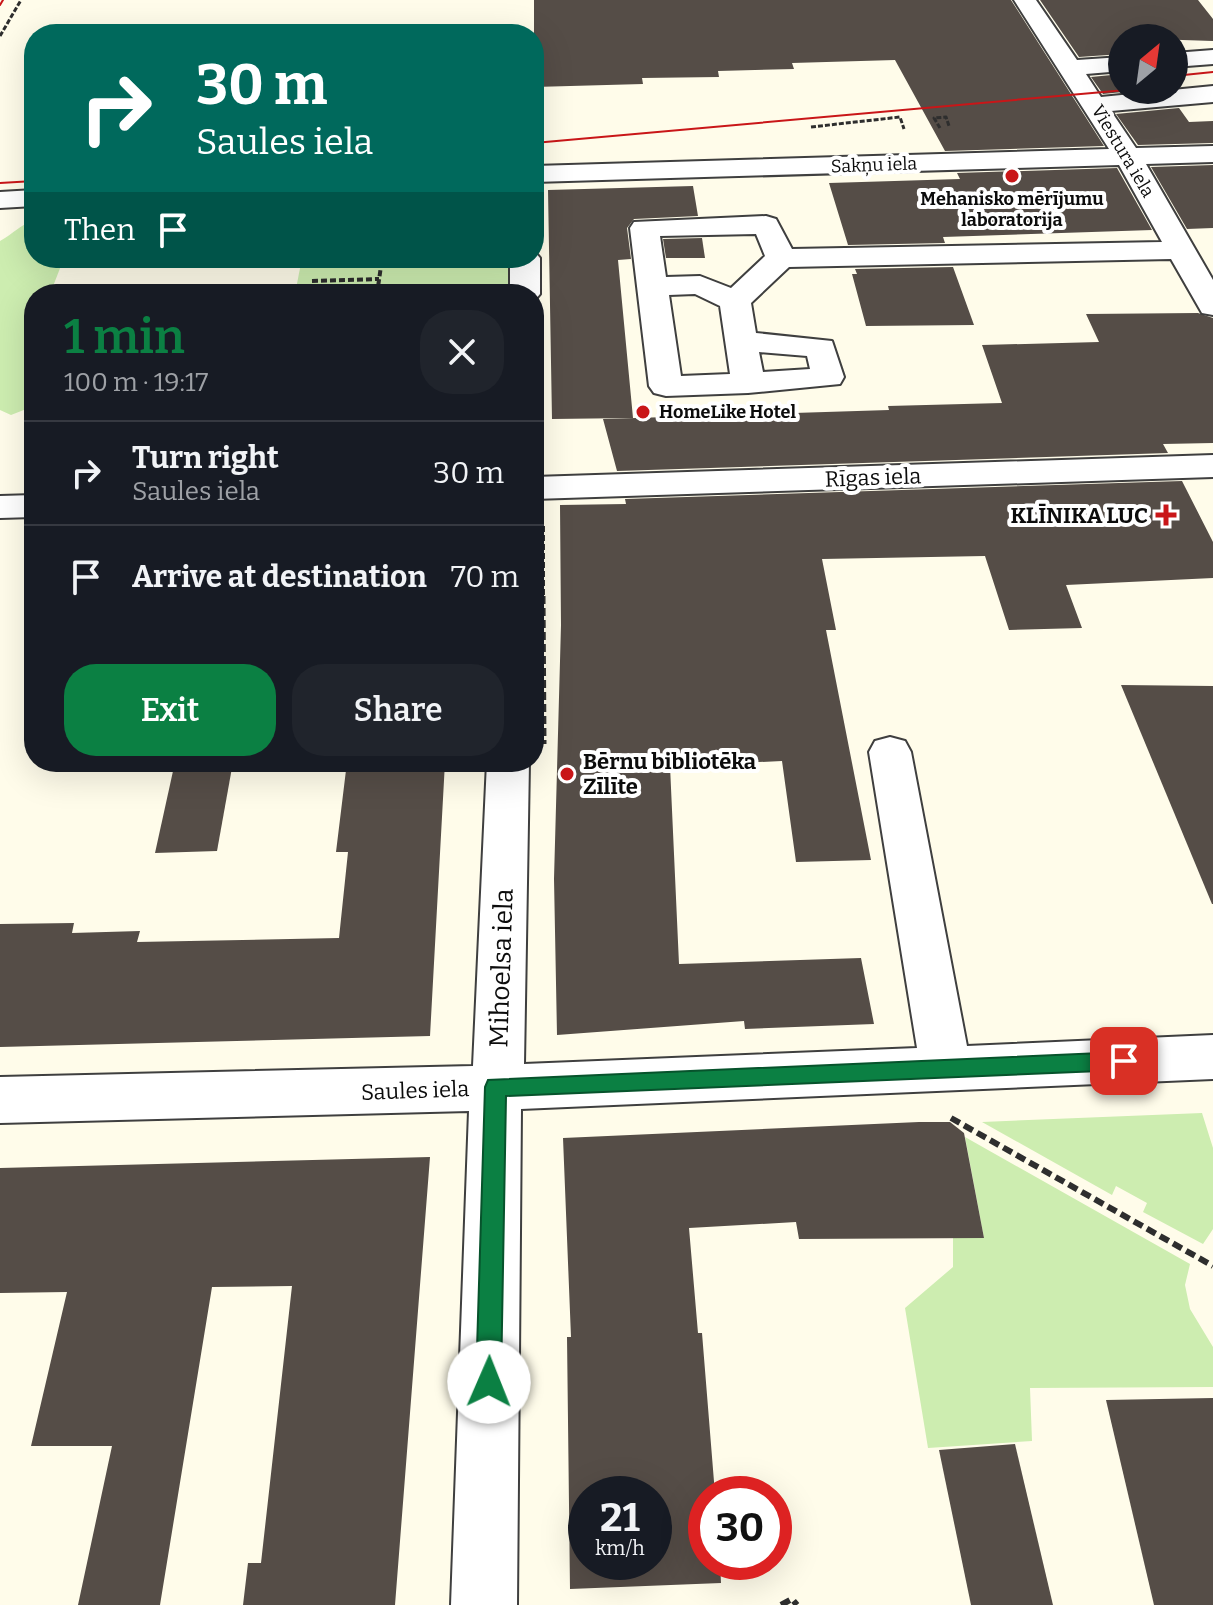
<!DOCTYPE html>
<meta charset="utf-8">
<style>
:root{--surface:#171b24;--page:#20242c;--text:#f1f3f6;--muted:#9ea1a6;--line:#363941;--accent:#0b8043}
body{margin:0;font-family:Bitter,serif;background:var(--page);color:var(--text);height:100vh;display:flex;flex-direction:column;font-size:30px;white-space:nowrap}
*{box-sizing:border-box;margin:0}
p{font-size:26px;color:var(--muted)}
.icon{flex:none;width:44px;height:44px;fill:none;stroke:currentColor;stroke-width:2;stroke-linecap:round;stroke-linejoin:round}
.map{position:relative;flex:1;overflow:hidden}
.panel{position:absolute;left:24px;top:284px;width:520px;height:488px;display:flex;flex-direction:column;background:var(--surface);border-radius:32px;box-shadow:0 8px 32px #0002}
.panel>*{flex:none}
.guide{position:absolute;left:24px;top:24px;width:520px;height:244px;border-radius:32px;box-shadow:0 8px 32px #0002;background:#00695c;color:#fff;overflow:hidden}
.needle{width:52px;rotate:29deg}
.tools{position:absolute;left:1108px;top:24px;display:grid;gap:16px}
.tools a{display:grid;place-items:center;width:80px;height:80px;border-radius:50%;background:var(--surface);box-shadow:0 8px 32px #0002;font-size:40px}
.speed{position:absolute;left:568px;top:1476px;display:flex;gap:16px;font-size:40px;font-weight:700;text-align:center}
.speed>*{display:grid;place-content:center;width:104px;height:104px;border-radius:50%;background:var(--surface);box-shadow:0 8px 32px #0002;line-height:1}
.speed small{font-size:20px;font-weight:400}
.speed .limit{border:12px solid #d22;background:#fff;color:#111}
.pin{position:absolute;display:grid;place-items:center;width:68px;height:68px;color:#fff;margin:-34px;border-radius:16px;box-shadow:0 4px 12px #0006}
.me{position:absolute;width:88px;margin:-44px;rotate:1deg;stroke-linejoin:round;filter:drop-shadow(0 0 6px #0008)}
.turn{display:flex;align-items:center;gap:28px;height:168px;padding:0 40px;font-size:36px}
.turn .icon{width:104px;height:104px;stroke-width:2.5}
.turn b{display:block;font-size:56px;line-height:68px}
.then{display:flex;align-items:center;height:76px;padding:0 40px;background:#0003;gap:16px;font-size:30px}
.round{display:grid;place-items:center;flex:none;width:84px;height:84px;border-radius:32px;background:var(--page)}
.headline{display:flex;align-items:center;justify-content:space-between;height:136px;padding:0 40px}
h1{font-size:48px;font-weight:600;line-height:60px;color:var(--accent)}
.action{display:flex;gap:16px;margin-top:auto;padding:16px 40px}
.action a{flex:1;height:92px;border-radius:32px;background:var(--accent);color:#fff;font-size:32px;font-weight:600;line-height:92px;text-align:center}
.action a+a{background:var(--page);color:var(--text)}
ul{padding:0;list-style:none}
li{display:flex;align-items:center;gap:24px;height:104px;padding:0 40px;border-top:2px solid var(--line)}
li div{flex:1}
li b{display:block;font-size:30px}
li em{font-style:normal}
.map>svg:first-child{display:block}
.green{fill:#cdedb0}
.building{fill:#554d47;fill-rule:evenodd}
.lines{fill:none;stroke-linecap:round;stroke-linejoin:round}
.minor-casing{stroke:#3f3f3f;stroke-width:4}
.path-far3{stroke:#2e2e2e;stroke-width:3;stroke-dasharray:5 2;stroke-linecap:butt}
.path-far2{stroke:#2e2e2e;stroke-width:4;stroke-dasharray:6 3;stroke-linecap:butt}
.path-far1{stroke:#2e2e2e;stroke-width:5;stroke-dasharray:8 4;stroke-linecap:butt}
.path{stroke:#2e2e2e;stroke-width:6;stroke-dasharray:10 5;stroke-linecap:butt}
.minor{fill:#fff;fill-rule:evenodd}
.tram{stroke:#c91618;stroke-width:2}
.route{fill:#0b8043;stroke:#07532c;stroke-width:2}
.poi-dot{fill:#c91618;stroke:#fff;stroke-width:3}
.labels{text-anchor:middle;stroke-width:8;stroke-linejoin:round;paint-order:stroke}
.far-street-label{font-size:18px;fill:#0c0c0c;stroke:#fff}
.far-poi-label{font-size:18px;font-weight:bold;fill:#0c0c0c;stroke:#fff}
.street-label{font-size:22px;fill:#0c0c0c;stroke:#fff}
.poi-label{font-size:22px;font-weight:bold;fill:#0c0c0c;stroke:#fff;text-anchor:end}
.near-street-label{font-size:26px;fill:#0c0c0c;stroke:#fff}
</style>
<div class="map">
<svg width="1213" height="1605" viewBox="0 0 1213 1605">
<rect width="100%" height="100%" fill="#fffcea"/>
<g class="green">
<path d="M 34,220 L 34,258 L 64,258 L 50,294 L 34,294 L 34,333 L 26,353 L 34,380 L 34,406 L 11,415 L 0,410 L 0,241 C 13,234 20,225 34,220 Z"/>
<path d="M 302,258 L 512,258 L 511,294 L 295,294 Z"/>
<path d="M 1202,1113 L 1213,1148 L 1213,1229 L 1203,1244 L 1143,1212 L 1147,1203 L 1116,1186 L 1112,1195 L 982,1122 Z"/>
<path d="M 965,1137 L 1190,1264 L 1185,1285 L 1190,1309 L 1213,1347 L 1213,1387 L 1030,1388 L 1032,1441 L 928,1448 L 905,1308 L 953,1267 L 953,1238 L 984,1238 Z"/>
</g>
<g class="building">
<path d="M 534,0 L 1011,0 L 1104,146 L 945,151 L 895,60 L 792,63 L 794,69 L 718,71 L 719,77 L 642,78 L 643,84 L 534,87 Z"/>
<path d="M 1040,0 L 1198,0 L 1213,19 L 1213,41 L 1122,38 L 1122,54 L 1079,57 Z"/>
<path d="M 1122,74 L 1122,90 L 1142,90 L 1103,94 L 1091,77 Z"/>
<path d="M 1179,108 L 1189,122 L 1213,121 L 1213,143 L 1138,145 L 1116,114 Z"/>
<path d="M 1213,165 L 1213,228 L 1187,229 L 1151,167 Z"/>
<path d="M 1117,168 L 1152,230 L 943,237 L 945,243 L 848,245 L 829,183 L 960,179 L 957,173 Z"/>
<path d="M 693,186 L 698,216 L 634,219 L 627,228 L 631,259 L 618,260 L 633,418 L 552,419 L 548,190 Z"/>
<path d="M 702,238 L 705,258 L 666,258 L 663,239 Z"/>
<path d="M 953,267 L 974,325 L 866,326 L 852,274 L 857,274 L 855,269 Z"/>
<path d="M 1198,313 L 1213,318 L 1213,443 L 1163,444 L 1168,453 L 617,471 L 603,419 L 889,410 L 888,406 L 1002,403 L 982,345 L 1099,342 L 1086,314 Z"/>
<path d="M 1182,481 L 1213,542 L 1213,578 L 1066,585 L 1082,628 L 1009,630 L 985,556 L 822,559 L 836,630 L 826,630 L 871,860 L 796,862 L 782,761 L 670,766 L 679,964 L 861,958 L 874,1024 L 745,1029 L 744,1021 L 557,1035 L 554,879 L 561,625 L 560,505 L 626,504 L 625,499 Z"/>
<path d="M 1121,685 L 1213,686 L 1213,904 L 1212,904 Z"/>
<path d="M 175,762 L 233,762 L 217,851 L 155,853 Z"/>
<path d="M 347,762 L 445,762 L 430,1036 L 0,1047 L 0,924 L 74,923 L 72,933 L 140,931 L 137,942 L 339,938 L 348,852 L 336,852 Z"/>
<path d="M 919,1122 L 950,1122 L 964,1133 L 984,1238 L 799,1239 L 796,1222 L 689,1228 L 698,1333 L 702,1333 L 715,1494 L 706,1494 L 706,1562 L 720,1562 L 721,1583 L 570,1589 L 567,1337 L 571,1337 L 563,1138 ZM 586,1494 L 654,1494 L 654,1562 L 586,1562 Z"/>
<path d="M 430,1157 L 395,1605 L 243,1605 L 248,1563 L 261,1563 L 292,1286 L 212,1287 L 160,1605 L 78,1605 L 112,1446 L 31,1446 L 67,1292 L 0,1293 L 0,1168 Z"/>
<path d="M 1213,1398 L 1213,1605 L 1154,1605 L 1106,1400 Z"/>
<path d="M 1015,1444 L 1053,1605 L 971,1605 L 939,1450 Z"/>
</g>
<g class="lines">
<g class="minor-casing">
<g id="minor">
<path d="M 1014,0 L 1036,0 L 1077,60 L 1122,57 L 1122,71 L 1086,74 L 1101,97 L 1213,86 L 1213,102 L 1111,111 L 1136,148 L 1213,146 L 1213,162 L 1146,164 L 1213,280 L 1213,315 L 1202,313 L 1171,259 L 789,267 L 751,303 L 756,333 L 832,341 L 844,377 L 840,384 L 748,393 L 666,396 L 654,393 L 649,386 L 630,228 L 634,222 L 766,216 L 776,219 L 792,249 L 1162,242 L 1119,165 L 534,182 L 534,166 L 1109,149 ZM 756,234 L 765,256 L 731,288 L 700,276 L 666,277 L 660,236 ZM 695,294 L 720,306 L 730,374 L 681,376 L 669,295 ZM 759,352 L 807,356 L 810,369 L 763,372 Z"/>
<path d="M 1213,50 L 1213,64 L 1174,67 L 1174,53 Z"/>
<path d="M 34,190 L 34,206 L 0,208 L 0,192 Z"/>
<path d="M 534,251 L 540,258 L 540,294 L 534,301 L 534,294 L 510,294 L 510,258 L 534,258 Z"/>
<path d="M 1213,455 L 1213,477 L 534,499 L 534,477 Z"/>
<path d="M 34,495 L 34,517 L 0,518 L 0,496 Z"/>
<path d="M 890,737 L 905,741 L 911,752 L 967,1046 L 1213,1035 L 1213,1079 L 521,1109 L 517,1605 L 451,1605 L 469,1111 L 0,1123 L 0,1077 L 473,1066 L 487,762 L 529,762 L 524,1064 L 917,1048 L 869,752 L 875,741 Z"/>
</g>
</g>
<g class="path-far3">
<path d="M 0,36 L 21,0"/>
<path d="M 811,127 L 900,117 L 904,129"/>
<path d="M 940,128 L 934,118 L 946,117 L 949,126"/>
</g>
<g class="path-far2">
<path d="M 312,281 L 379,279"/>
<path d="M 377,294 L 382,259"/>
<path d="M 543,526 L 543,598"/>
</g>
<path class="path-far1" d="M 543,596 L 544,744"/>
<g class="path">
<path d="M 951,1118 L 1213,1266"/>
<path d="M 781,1605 L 792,1599 L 797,1605"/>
</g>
<use href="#minor" class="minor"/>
<g class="tram">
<path d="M 0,5 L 3,0"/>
<path d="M 1174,76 L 1213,72"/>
<path d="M 534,143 L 1126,90"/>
<path d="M 0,183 L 34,181"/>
</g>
</g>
<path class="route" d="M 1124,1052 L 1131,1055 L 1135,1061 L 1131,1067 L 1124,1070 L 506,1096 L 501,1382 L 497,1391 L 489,1394 L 480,1391 L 476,1382 L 485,1087 L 488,1080 Z"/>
<g class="poi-dot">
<circle cx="1012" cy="176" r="8"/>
<circle cx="643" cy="412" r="8"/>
<path d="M1162 503h8v8h8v8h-8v8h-8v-8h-8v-8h8z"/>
<circle cx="567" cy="774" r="8"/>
</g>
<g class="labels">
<g class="far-street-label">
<text transform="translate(1123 151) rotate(59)" y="6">Viestura iela</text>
<text transform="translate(874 165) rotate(-2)" y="6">Sakņu iela</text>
</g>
<g class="far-poi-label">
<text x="1012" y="205">Mehanisko mērījumu<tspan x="1012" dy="21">laboratorija</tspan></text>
<text x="659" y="418" text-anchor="start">HomeLike Hotel</text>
</g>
<g class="street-label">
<text transform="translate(873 477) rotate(-2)" y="8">Rīgas iela</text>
<text transform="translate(415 1090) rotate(-2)" y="8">Saules iela</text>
</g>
<g class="poi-label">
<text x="1148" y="523">KLĪNIKA LUC</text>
<text x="583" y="769" text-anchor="start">Bērnu bibliotēka<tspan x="583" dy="25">Zīlīte</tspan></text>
</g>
<g class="near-street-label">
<text transform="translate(501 968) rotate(-88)" y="9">Mihoelsa iela</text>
</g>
</g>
</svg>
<div class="tools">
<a><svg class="needle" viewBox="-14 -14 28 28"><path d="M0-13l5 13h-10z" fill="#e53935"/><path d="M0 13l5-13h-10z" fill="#9ea1a6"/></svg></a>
</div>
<div class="speed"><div>21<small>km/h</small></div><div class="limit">30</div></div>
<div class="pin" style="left:1124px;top:1061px;background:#d93025"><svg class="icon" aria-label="arrive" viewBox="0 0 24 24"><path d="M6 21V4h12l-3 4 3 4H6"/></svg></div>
<svg class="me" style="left:489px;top:1382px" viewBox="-20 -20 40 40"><circle r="19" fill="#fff"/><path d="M0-13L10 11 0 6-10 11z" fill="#0b8043"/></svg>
<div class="guide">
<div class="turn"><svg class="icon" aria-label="right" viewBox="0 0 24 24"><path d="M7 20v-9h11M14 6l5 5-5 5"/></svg><div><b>30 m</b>Saules iela</div></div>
<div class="then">Then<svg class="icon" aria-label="arrive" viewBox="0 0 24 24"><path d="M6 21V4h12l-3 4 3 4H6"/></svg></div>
</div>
<section class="panel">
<div class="headline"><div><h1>1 min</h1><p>100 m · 19:17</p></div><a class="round"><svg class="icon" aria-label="close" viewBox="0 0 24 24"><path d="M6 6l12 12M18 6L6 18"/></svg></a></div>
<ul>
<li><svg class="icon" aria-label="right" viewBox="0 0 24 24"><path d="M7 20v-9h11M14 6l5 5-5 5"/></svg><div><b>Turn right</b><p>Saules iela</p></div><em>30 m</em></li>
<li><svg class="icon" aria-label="arrive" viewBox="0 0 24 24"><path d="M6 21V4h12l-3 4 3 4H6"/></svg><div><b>Arrive at destination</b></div><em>70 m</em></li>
</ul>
<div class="action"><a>Exit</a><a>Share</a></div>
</section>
</div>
